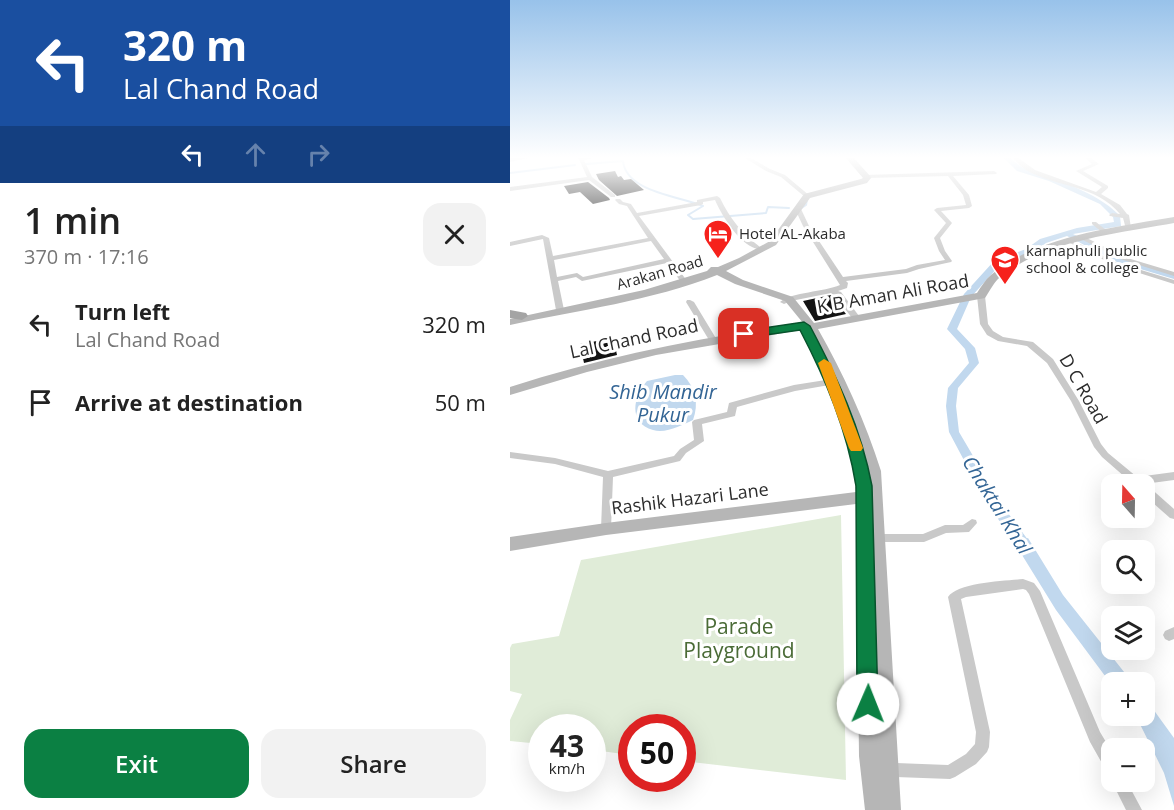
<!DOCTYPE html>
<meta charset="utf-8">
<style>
:root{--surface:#fff;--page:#f2f2f2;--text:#222;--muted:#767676;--accent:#0b8043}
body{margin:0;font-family:"Open Sans",sans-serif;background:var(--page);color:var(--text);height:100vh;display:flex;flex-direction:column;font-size:22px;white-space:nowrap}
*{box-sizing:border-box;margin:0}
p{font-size:20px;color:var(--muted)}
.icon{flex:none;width:33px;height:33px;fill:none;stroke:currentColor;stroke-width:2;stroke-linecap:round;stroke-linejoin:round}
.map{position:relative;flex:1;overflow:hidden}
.details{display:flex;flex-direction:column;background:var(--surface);width:510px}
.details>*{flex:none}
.top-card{background:#1a4fa0;color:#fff;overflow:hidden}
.needle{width:39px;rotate:340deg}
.controls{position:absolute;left:591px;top:474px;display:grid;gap:12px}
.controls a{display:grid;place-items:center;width:54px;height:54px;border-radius:12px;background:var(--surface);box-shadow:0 6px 24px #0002;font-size:30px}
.speed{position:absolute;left:18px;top:714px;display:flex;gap:12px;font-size:30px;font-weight:700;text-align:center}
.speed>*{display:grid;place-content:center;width:78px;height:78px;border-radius:50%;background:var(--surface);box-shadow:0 6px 24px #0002;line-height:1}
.speed small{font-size:15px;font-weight:400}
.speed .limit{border:9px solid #d22;background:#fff;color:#111}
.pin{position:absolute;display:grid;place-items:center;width:51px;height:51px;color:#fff;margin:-26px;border-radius:12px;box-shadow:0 3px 9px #0006}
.me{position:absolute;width:66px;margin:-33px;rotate:1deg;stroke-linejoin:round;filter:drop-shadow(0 0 4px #0008)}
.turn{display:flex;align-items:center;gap:21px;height:126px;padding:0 24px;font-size:27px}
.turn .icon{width:78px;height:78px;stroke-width:2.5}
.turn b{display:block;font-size:42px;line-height:51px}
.lanes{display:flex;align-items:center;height:57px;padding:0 24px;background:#0003;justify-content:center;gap:30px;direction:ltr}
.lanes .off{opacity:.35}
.round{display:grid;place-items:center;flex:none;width:63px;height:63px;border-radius:18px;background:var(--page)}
.summary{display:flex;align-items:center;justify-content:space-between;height:102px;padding:0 24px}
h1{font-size:36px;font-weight:600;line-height:45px}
.primary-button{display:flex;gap:12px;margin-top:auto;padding:12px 24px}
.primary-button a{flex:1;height:69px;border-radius:18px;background:var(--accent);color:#fff;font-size:24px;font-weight:600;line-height:69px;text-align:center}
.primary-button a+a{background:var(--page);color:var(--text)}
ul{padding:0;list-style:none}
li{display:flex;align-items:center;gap:18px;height:78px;padding:0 24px}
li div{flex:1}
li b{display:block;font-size:22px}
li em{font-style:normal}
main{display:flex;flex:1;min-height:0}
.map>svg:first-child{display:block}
.green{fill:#e0ecd8}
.water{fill:#c1d8ee}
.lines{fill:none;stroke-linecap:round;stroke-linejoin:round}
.stream{stroke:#c1d8ee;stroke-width:2}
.canal{fill:#c1d8ee;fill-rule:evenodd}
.building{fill:#131313}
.street{fill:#c9c9c9;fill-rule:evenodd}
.secondary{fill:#b6b6b6;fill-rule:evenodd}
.primary{fill:#a4a4a4;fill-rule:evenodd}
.route{fill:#0b8043;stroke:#07532c;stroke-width:1.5}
.slow{fill:#f59e0b}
.labels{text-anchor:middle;stroke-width:6;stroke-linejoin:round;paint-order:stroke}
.far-poi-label{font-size:15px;fill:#2c2c2c;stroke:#fff;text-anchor:start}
.far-street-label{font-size:15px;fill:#2c2c2c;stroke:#fff}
.street-label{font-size:18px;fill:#2c2c2c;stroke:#fff}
.water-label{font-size:20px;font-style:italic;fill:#336595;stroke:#fff}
.near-park-label{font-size:21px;fill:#4a6b36;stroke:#fff}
</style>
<main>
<section class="details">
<div class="top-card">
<div class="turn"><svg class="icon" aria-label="left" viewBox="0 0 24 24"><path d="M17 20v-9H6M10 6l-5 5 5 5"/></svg><div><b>320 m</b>Lal Chand Road</div></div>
<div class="lanes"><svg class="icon" aria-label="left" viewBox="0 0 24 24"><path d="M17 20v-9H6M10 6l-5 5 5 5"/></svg><svg class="icon off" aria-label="ahead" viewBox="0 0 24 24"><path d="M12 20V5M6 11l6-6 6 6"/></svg><svg class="icon off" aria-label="right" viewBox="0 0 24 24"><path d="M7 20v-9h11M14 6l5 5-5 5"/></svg></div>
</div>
<div class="summary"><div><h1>1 min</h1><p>370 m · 17:16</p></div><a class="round"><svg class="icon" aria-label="close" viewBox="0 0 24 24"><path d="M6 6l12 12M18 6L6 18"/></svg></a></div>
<ul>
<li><svg class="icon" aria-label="left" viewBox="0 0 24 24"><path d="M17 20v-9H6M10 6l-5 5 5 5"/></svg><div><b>Turn left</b><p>Lal Chand Road</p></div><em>320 m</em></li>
<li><svg class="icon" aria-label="arrive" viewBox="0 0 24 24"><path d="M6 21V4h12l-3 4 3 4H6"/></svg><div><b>Arrive at destination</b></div><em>50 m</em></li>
</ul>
<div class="primary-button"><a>Exit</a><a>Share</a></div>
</section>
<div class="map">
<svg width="664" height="810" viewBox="0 0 664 810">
<rect width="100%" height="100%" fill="#fff"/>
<path class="green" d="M 331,515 L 336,780 L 173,761 L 172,728 L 122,728 L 121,755 L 83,750 L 82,728 L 32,728 L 31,744 L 0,741 L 0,720 L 12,694 L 0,691 L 0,648 L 2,644 L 49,636 L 71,560 Z"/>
<g class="water">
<path d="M 165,375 L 173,375 C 186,388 189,404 183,420 C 172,425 156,434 143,430 C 118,423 123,396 137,381 Z"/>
<path d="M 518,538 L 553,595 L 622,682 L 601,684 L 546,610 L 504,542 Z"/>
<path d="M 635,698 L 664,738 L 664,806 L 654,773 L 626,716 L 634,716 Z"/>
</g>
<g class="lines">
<g class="stream">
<path d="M 76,164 L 113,161 C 116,192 169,196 193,206 L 178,215 L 183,219 L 256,213 L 258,207 L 279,208"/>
<path d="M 0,173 L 65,165"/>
<path d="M 290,209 L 296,205 L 297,200"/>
</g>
<path class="canal" d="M 493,157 L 500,157 C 514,172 522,171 540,178 C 564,186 592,197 610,216 L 611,226 L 563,234 L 613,258 L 664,274 L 664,279 L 607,262 L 557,236 L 536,243 L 522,253 L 490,265 L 461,297 L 447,329 L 465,348 L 469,363 L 448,388 L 446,406 L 449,432 L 469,466 L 475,482 L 524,548 L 526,552 L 524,556 L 519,557 L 514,556 L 465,486 L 457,466 L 439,432 L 436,406 L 438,388 L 459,363 L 455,349 L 437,329 L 454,294 L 484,261 L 516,249 L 530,239 L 567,228 L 604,222 L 603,217 L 590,204 L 539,181 L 507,171 Z"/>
</g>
<g class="building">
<path d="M 105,171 L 108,177 L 111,176 L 114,180 L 121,179 L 134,190 L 107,196 L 89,180 L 86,174 Z"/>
<path d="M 78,182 L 99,198 L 100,200 L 83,204 L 70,192 L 59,194 L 54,186 Z"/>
<path d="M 321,295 L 336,314 L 305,321 L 293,301 Z"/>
<path d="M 87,341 L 88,345 L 104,341 L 107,355 L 74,363 L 70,344 Z"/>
</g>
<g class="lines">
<g class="street">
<path d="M 9,157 L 22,157 L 0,162 L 0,158 Z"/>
<path d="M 68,157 L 88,157 L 74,160 L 82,177 L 105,195 L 105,197 L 101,197 L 79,180 L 0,191 L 0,187 L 77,177 Z"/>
<path d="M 233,157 L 239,157 L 260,169 L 275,175 L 300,196 L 295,197 L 271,177 L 256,171 Z"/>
<path d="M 502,157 L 507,157 L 525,170 L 586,192 L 592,187 L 566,171 L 582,164 L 574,157 L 580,157 L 589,164 L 573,171 L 598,186 L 598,188 L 591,194 L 610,205 L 617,214 L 619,215 L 621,228 L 616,229 L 613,218 L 600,216 L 599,215 L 602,213 L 610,214 C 587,185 545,187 516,170 C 511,166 506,162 502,157 Z"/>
<path d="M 484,171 L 487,173 L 486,174 L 443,176 L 459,195 L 462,206 L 459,208 L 431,211 L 442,223 L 430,238 L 435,251 L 442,261 L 441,262 L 409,269 L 397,273 L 336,281 L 338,283 L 337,288 L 328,291 L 331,292 L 349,316 L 345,318 L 342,318 L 325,296 L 321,293 L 281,301 L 274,304 L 270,302 C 282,292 314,292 330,285 L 293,226 L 285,209 L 286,208 L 291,209 L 299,226 L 333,277 L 396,269 L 407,265 L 435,260 L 429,251 L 424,238 L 436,223 L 424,210 L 427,208 L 456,205 L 453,195 L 438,176 L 356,178 L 353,176 L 354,175 Z"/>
<path d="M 207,196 L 210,198 C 220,219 232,233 250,247 L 250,249 C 232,249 212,216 205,200 L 193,202 L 193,204 L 191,205 L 129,216 L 177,281 L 173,283 L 171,282 L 157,263 L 72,281 L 66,277 L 48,281 L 54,310 L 50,312 L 46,310 L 33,239 L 0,246 L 0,242 L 32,235 L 39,238 L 43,256 L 138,238 L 117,206 L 109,204 L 105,200 L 106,199 L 110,199 L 113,202 L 121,204 L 127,213 L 187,202 L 187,200 ZM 141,241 L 154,259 L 73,277 L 67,273 L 47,277 L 44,260 Z"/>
<path d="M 582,222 L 586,222 L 597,231 L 597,233 L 593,233 L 582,224 Z"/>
<path d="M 571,235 L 614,257 L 664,272 L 664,276 L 610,259 L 569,238 L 569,236 Z"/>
<path d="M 560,239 L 608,263 L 664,280 L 664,284 L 604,265 L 558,242 L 558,240 Z"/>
<path d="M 468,294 L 474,294 L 475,296 L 478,324 L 483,331 L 493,337 L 523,342 L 543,359 L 569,401 L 591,444 L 598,453 L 627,477 L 664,472 L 664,480 L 634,484 L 623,484 L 592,457 L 584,447 L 561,401 L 537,363 L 517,346 L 488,341 L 477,335 L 470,324 L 467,296 Z"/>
<path d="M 177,300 L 180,300 L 184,302 L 207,340 L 206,342 L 200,342 L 199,340 L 176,302 Z"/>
<path d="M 322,379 L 325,380 L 326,382 L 325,384 L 285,391 L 227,407 L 225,416 L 192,424 L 194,441 L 176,453 L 170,461 L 103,477 L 101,529 L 100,532 L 96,533 L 92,532 L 91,529 L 93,477 L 45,464 L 0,458 L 0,452 L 45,458 L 98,471 L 164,456 L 170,449 L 184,440 L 182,422 L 184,420 L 217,412 L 219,403 L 284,385 Z"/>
<path d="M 634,485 L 638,486 L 664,509 L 664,519 L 660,518 L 634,495 Z"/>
<path d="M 462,519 L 466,520 L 467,523 L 459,532 L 436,533 L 414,542 L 367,542 L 363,541 L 361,538 L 363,535 L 367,534 L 413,534 L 435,525 L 453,525 Z"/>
<path d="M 513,579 L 524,583 L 530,591 L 590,732 L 602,752 L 602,774 L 597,772 L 580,742 L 519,594 L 516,590 L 513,589 L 456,597 L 451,599 L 480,732 L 479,747 L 477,752 L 466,764 L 445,777 L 440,779 L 386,777 L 381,775 L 379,770 L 381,765 L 386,763 L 438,765 L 456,754 L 465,744 L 466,732 L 438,597 C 448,582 495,581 513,579 Z"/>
<path d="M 664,627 L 664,639 L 659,641 L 655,639 L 653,635 L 655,631 Z"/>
<path d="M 602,782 L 617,782 L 632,810 L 616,810 Z"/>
</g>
<path class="secondary" d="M 335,157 L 343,157 L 360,176 L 361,178 L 357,183 L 300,198 L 266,245 L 216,271 L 233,280 L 283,297 L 304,323 L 467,293 C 471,287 475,280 481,275 C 526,236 607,227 664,217 L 664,223 C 609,233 531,241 488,279 C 483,284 479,292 475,298 L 308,329 C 333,373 356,423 371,471 L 391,810 L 355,810 L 349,756 L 346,504 L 96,535 L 0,551 L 0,537 L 96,523 L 346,492 L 341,453 L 336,439 L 338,436 L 343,434 L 309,352 L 296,329 L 146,355 L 77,372 L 0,395 L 0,387 C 96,356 193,337 293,323 L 275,301 L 225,284 L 207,275 C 141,301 69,310 0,325 L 0,319 L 134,290 L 197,271 L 201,267 L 208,267 L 229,258 L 260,241 L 294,194 L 351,179 L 353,178 Z"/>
<path class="primary" d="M 0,310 L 16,313 L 18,316 L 12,320 L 0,318 Z"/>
</g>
<linearGradient id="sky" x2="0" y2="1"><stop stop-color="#98c2ea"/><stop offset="0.58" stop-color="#fff"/><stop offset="1" stop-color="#fff" stop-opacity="0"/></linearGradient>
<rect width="664" height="271" fill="url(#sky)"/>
<path class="route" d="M 294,322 L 300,326 C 327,377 351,428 362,486 L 368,704 L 365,711 L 358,714 L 351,711 L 347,704 L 346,486 C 337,430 316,380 290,330 L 234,338 L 228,334 L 234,331 Z"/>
<path class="slow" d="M 314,359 L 321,363 L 353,448 L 351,451 L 341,451 L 339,448 L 308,363 Z"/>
<defs>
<g id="hotel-pin" transform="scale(1.5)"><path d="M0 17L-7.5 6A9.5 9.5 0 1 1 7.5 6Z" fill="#f6211c" stroke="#fff"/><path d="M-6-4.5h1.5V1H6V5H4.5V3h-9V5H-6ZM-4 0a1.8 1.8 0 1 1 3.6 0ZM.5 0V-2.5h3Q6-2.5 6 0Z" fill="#fff"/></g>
<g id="university-pin" transform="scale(1.5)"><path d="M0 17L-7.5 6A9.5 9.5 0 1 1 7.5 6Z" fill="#f6211c" stroke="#fff"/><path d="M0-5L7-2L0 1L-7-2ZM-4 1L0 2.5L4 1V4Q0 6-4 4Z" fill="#fff"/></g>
</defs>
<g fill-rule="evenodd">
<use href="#hotel-pin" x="208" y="234"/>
<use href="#university-pin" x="495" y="260"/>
</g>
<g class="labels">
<g class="far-poi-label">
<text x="229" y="239">Hotel AL-Akaba</text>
<text x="516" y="256">karnaphuli public<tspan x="516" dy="17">school &amp; college</tspan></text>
</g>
<g class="far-street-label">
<text transform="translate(150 273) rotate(-16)" y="5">Arakan Road</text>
</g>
<g class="street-label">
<text transform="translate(383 294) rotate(-10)" y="6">K B Aman Ali Road</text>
<text transform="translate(124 339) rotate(-12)" y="6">Lal Chand Road</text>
<text transform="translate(573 389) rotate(60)" y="6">D C Road</text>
<text transform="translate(180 499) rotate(-7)" y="6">Rashik Hazari Lane</text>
</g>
<g class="water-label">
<text x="153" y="399">Shib Mandir<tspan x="153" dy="23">Pukur</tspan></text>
<text transform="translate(487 505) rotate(58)" y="7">Chaktai Khal</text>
</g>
<g class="near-park-label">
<text x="229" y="634">Parade<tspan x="229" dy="24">Playground</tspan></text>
</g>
</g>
</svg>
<div class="controls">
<a><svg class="needle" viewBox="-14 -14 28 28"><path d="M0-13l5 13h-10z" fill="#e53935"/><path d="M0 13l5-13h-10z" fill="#767676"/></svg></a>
<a><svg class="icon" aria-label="search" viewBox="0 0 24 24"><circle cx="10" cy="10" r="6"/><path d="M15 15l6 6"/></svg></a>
<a><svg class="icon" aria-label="layers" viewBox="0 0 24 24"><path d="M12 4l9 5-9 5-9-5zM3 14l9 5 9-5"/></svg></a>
<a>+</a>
<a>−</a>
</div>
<div class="speed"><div>43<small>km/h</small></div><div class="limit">50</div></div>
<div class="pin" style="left:234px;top:334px;background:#d93025"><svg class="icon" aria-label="arrive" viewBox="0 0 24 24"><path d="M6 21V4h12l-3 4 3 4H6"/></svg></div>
<svg class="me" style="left:358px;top:704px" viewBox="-20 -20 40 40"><circle r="19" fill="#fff"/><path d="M0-13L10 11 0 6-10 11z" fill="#0b8043"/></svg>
</div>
</main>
